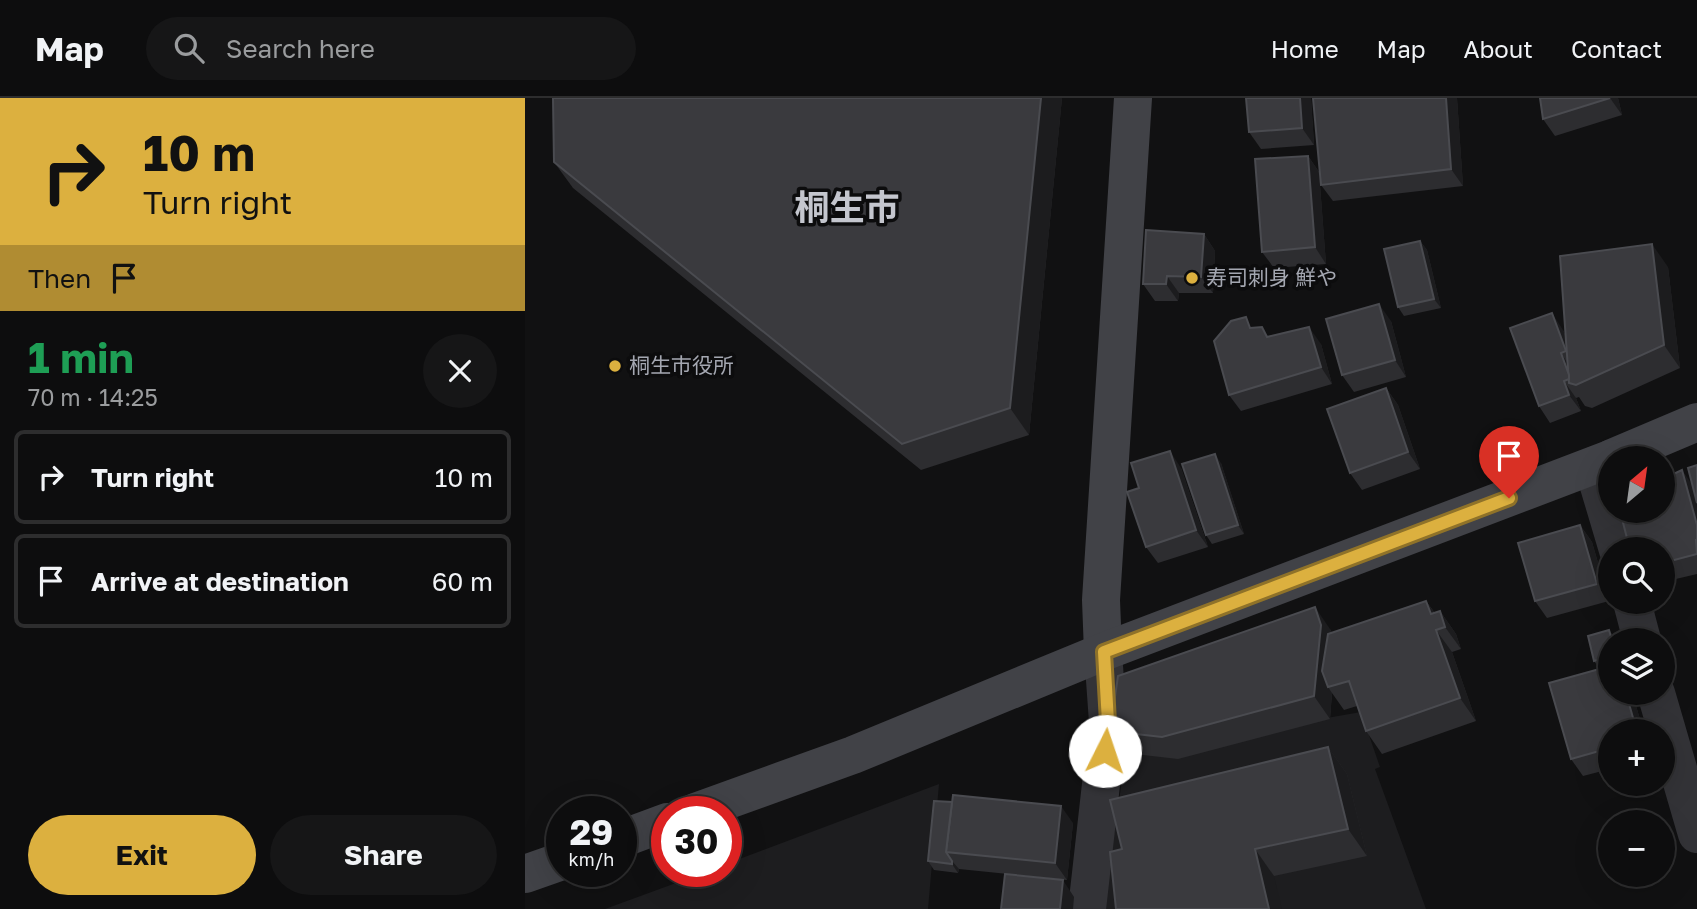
<!DOCTYPE html>
<meta charset="utf-8">
<style>
:root{--surface:#0d0d0e;--page:#161617;--text:#f1f3f6;--muted:#9a9c9e;--line:#2d2d2e;--accent:#dcb03f}
body{margin:0;font-family:"Golos Text","Noto Sans JP",sans-serif;background:var(--page);color:var(--text);height:100vh;display:flex;flex-direction:column;font-size:26px;white-space:nowrap}
*{box-sizing:border-box;margin:0}
p{font-size:23px;color:var(--muted)}
.icon{flex:none;width:38px;height:38px;fill:none;stroke:currentColor;stroke-width:2;stroke-linecap:round;stroke-linejoin:round}
.map{position:relative;flex:1;overflow:hidden}
.side{display:flex;flex-direction:column;background:var(--surface);width:525px}
.side>*{flex:none}
.hud{background:#dcb03f;color:#111;overflow:hidden}
.needle{width:46px;rotate:29deg}
.tools{position:absolute;left:1073px;top:348px;display:grid;gap:14px}
.tools a{display:grid;place-items:center;width:77px;height:77px;border-radius:50%;background:var(--surface);box-shadow:0 7px 28px #0002,0 0 0 2px var(--line);font-size:35px}
.speed{position:absolute;left:21px;top:698px;display:flex;gap:14px;font-size:35px;font-weight:700;text-align:center}
.speed>*{display:grid;place-content:center;width:91px;height:91px;border-radius:50%;background:var(--surface);box-shadow:0 7px 28px #0002,0 0 0 2px var(--line);line-height:1}
.speed small{font-size:18px;font-weight:400}
.speed .limit{border:10px solid #d22;background:#fff;color:#111}
.pin{position:absolute;display:grid;place-items:center;width:60px;height:60px;color:#fff;margin:-72px -30px;border-radius:50% 50% 50% 0;rotate:-45deg;box-shadow:0 0 7px #0007}
.pin .icon{rotate:45deg}
.me{position:absolute;width:77px;margin:-38px;rotate:4deg;stroke-linejoin:round;filter:drop-shadow(0 0 5px #0008)}
.turn{display:flex;align-items:center;gap:24px;height:147px;padding:0 28px;font-size:32px}
.turn .icon{width:91px;height:91px;stroke-width:2.5}
.turn b{display:block;font-size:49px;line-height:60px}
.then{display:flex;align-items:center;height:66px;padding:0 28px;background:#0003;gap:14px;font-size:26px}
.round{display:grid;place-items:center;flex:none;width:74px;height:74px;border-radius:37px;background:var(--page)}
.overview{display:flex;align-items:center;justify-content:space-between;height:119px;padding:0 28px}
h1{font-size:42px;font-weight:700;line-height:52px;color:#1e9e55}
.cta{display:flex;gap:14px;margin-top:auto;padding:14px 28px}
.cta a{flex:1;height:80px;border-radius:42px;background:var(--accent);color:#111;font-size:28px;font-weight:700;line-height:80px;text-align:center}
.cta a+a{background:var(--page);color:var(--text)}
ul{padding:0;list-style:none}
li{display:flex;align-items:center;gap:21px;height:94px;margin:0 14px 10px;padding:0 14px;border:4px solid var(--line);border-radius:10px}
li div{flex:1}
li b{display:block;font-size:26px}
li em{font-style:normal}
header{display:flex;align-items:center;gap:42px;box-sizing:border-box;height:98px;padding:0 35px;background:var(--surface);border-bottom:2px solid var(--line)}
header strong{font-size:33px}
nav{display:flex;gap:38px;margin-inline-start:auto;font-size:24px}
.search{width:490px;height:63px;background:var(--page);display:flex;align-items:center;gap:18px;box-sizing:border-box;padding:0 24px;border-radius:38px;color:var(--muted);font-size:26px}
main{display:flex;flex:1;min-height:0}
.map>svg:first-child{display:block}
.built{fill:#1d1d1f}
.lines{fill:none;stroke-linecap:round;stroke-linejoin:round}
.street{stroke:#333337;stroke-width:38}
.secondary{stroke:#414247;stroke-width:38}
.wall{fill:#2d2d30}
.shaded-wall{fill:#1c1c1e}
.building{fill:#3a3a3e;stroke:#4a4b50;stroke-width:2}
.route-casing{stroke:#8f7229;stroke-width:18}
.route{stroke:#dcb03f;stroke-width:12}
.poi-dot{fill:#dcb03f;stroke:#0c0c0d;stroke-width:2.5}
.labels{text-anchor:middle;stroke-width:7;stroke-linejoin:round;paint-order:stroke}
.poi-label{font-size:21px;fill:#a4a7b1;stroke:#0c0c0d;text-anchor:start}
.town-label{font-size:35px;font-weight:bold;fill:#c4c6ce;stroke:#0c0c0d}
</style>
<header>
<strong>Map</strong>
<div class="search"><svg class="icon" aria-label="search" viewBox="0 0 24 24"><circle cx="10" cy="10" r="6"/><path d="M15 15l6 6"/></svg>Search here</div>
<nav><a>Home</a><a>Map</a><a>About</a><a>Contact</a></nav>
</header>
<main>
<section class="side">
<div class="hud">
<div class="turn"><svg class="icon" aria-label="right" viewBox="0 0 24 24"><path d="M7 20v-9h11M14 6l5 5-5 5"/></svg><div><b>10 m</b>Turn right</div></div>
<div class="then">Then<svg class="icon" aria-label="arrive" viewBox="0 0 24 24"><path d="M6 21V4h12l-3 4 3 4H6"/></svg></div>
</div>
<div class="overview"><div><h1>1 min</h1><p>70 m · 14:25</p></div><a class="round"><svg class="icon" aria-label="close" viewBox="0 0 24 24"><path d="M6 6l12 12M18 6L6 18"/></svg></a></div>
<ul>
<li><svg class="icon" aria-label="right" viewBox="0 0 24 24"><path d="M7 20v-9h11M14 6l5 5-5 5"/></svg><div><b>Turn right</b></div><em>10 m</em></li>
<li><svg class="icon" aria-label="arrive" viewBox="0 0 24 24"><path d="M6 21V4h12l-3 4 3 4H6"/></svg><div><b>Arrive at destination</b></div><em>60 m</em></li>
</ul>
<div class="cta"><a>Exit</a><a>Share</a></div>
</section>
<div class="map">
<svg width="1172" height="811" viewBox="0 0 1172 811">
<rect width="100%" height="100%" fill="#111112"/>
<g class="built">
<path d="M 836,614 L 855,669 L 850,671 L 901,811 L 578,811 L 601,655 Z"/>
<path d="M 414,686 L 403,811 L 80,811 L 181,774 L 201,774 L 201,766 Z"/>
</g>
<g class="lines">
<g class="street">
<path d="M 1068,368 L 1093,452"/>
<path d="M 1107,504 L 1117,542"/>
<path d="M 1131,595 L 1172,736"/>
<path d="M 562,811 L 583,624 L 578,554"/>
</g>
<g class="secondary">
<path d="M 1087,360 L 1172,324"/>
<path d="M 578,554 L 576,502 L 608,0"/>
<path d="M 170,714 L 328,657 L 578,554 L 1085,361"/>
<path d="M 96,741 L 142,724"/>
<path d="M 0,776 L 37,763"/>
</g>
</g>
<g class="wall">
<path d="M 28,0 L 537,0 L 504,337 L 396,372 L 48,90 L 29,64 Z"/>
<path d="M 786,0 L 789,47 L 736,51 L 724,34 Z"/>
<path d="M 788,0 L 932,0 L 938,88 L 808,103 L 796,87 Z"/>
<path d="M 1015,0 L 1093,0 L 1097,17 L 1030,38 L 1018,21 Z"/>
<path d="M 783,58 L 794,74 L 801,166 L 749,170 L 737,154 Z"/>
<path d="M 679,136 L 690,153 L 688,195 L 654,195 L 653,203 L 630,203 L 618,186 Z"/>
<path d="M 895,143 L 902,152 L 916,210 L 879,218 L 873,209 Z"/>
<path d="M 1143,169 L 1155,270 L 1067,310 L 1060,308 L 1054,299 L 1051,300 L 1056,313 L 1025,325 L 1014,308 L 1038,232 L 1041,239 Z"/>
<path d="M 866,223 L 881,279 L 829,294 L 817,277 Z"/>
<path d="M 729,230 L 744,239 L 796,246 L 807,286 L 716,313 L 704,297 Z"/>
<path d="M 861,290 L 873,307 L 895,371 L 837,392 L 825,375 Z"/>
<path d="M 696,365 L 719,436 L 687,446 L 681,437 Z"/>
<path d="M 1172,367 L 1172,476 L 1138,484 L 1138,452 L 1108,452 L 1103,444 L 1167,386 Z"/>
<path d="M 656,370 L 683,449 L 633,465 L 621,449 L 614,390 Z"/>
<path d="M 1055,427 L 1067,444 L 1084,503 L 1022,520 L 1010,503 Z"/>
<path d="M 901,503 L 910,515 L 915,513 L 931,536 L 936,551 L 927,554 L 951,623 L 857,656 L 841,633 L 832,608 L 819,612 L 807,595 L 805,621 L 653,661 L 601,655 L 585,633 L 805,531 L 807,535 Z"/>
<path d="M 1084,532 L 1091,542 L 1085,542 L 1085,595 L 1107,595 L 1119,634 L 1085,634 L 1085,671 L 1058,678 L 1046,661 L 1024,585 L 1075,571 L 1069,563 L 1063,538 Z"/>
<path d="M 803,649 L 822,676 L 842,758 L 749,778 L 597,751 Z"/>
<path d="M 409,703 L 548,725 L 542,782 L 434,771 L 433,775 L 409,772 L 403,763 Z"/>
</g>
<g class="shaded-wall">
<path d="M 516,0 L 537,0 L 504,337 L 485,310 Z"/>
<path d="M 775,0 L 786,0 L 789,47 L 777,30 Z"/>
<path d="M 921,0 L 932,0 L 938,88 L 926,71 Z"/>
<path d="M 1085,0 L 1093,0 L 1097,17 Z"/>
<path d="M 783,58 L 794,74 L 801,166 L 790,149 Z"/>
<path d="M 679,136 L 690,153 L 688,195 L 676,179 Z"/>
<path d="M 895,143 L 902,152 L 916,210 L 909,201 Z"/>
<path d="M 1127,146 L 1143,169 L 1155,270 L 1139,247 Z"/>
<path d="M 642,178 L 654,195 L 653,203 L 641,186 Z"/>
<path d="M 854,206 L 866,223 L 881,279 L 870,262 Z"/>
<path d="M 1027,215 L 1038,232 L 1053,270 L 1041,253 Z"/>
<path d="M 784,229 L 796,246 L 807,286 L 796,269 Z"/>
<path d="M 1036,255 L 1047,272 L 1045,281 Z"/>
<path d="M 1039,283 L 1051,300 L 1056,313 L 1044,297 Z"/>
<path d="M 861,290 L 873,307 L 895,371 L 883,354 Z"/>
<path d="M 645,353 L 656,370 L 683,449 L 671,432 Z"/>
<path d="M 690,356 L 696,365 L 719,436 L 713,427 Z"/>
<path d="M 1157,372 L 1169,389 L 1172,400 L 1172,427 Z"/>
<path d="M 1055,427 L 1067,444 L 1084,503 L 1072,486 Z"/>
<path d="M 901,503 L 917,525 L 906,516 Z"/>
<path d="M 790,509 L 805,531 L 812,550 L 803,589 L 807,595 L 805,621 L 789,598 Z"/>
<path d="M 915,513 L 931,536 L 936,551 L 920,529 Z"/>
<path d="M 911,532 L 927,554 L 951,623 L 935,600 Z"/>
<path d="M 1084,532 L 1091,541 L 1091,542 L 1087,542 Z"/>
<path d="M 1101,595 L 1107,595 L 1119,634 L 1112,634 Z"/>
<path d="M 803,649 L 822,676 L 842,758 L 823,731 Z"/>
<path d="M 536,708 L 548,725 L 542,782 L 530,765 Z"/>
<path d="M 730,751 L 749,778 L 757,811 L 744,811 Z"/>
<path d="M 427,763 L 434,771 L 433,775 L 427,766 Z"/>
<path d="M 538,782 L 549,799 L 548,811 L 535,811 Z"/>
</g>
<g class="building">
<path d="M 28,0 L 516,0 L 485,310 L 377,346 L 29,64 Z"/>
<path d="M 721,0 L 775,0 L 777,30 L 724,34 Z"/>
<path d="M 788,0 L 921,0 L 926,71 L 796,87 Z"/>
<path d="M 1015,0 L 1085,0 L 1018,21 Z"/>
<path d="M 783,58 L 790,149 L 737,154 L 730,61 Z"/>
<path d="M 621,132 L 679,136 L 676,179 L 642,178 L 641,186 L 618,186 Z"/>
<path d="M 895,143 L 909,201 L 873,209 L 859,151 Z"/>
<path d="M 1127,146 L 1139,247 L 1051,287 L 1044,285 L 1035,158 Z"/>
<path d="M 854,206 L 870,262 L 817,277 L 801,221 Z"/>
<path d="M 1027,215 L 1041,253 L 1036,255 L 1044,277 L 1044,281 L 1039,283 L 1044,297 L 1014,308 L 985,230 Z"/>
<path d="M 721,219 L 725,230 L 737,229 L 742,239 L 784,229 L 796,269 L 704,297 L 689,243 L 706,223 Z"/>
<path d="M 861,290 L 883,354 L 825,375 L 802,311 Z"/>
<path d="M 645,353 L 671,432 L 621,449 L 602,394 L 614,390 L 606,365 Z"/>
<path d="M 690,356 L 713,427 L 681,437 L 657,366 Z"/>
<path d="M 1172,367 L 1172,405 L 1163,370 Z"/>
<path d="M 1157,372 L 1172,427 L 1172,442 L 1171,442 L 1172,456 L 1138,465 L 1138,452 L 1117,452 L 1115,441 L 1103,444 L 1095,413 L 1138,413 L 1138,381 Z"/>
<path d="M 1055,427 L 1072,486 L 1010,503 L 993,445 Z"/>
<path d="M 901,503 L 906,516 L 915,513 L 920,529 L 911,532 L 935,600 L 841,633 L 824,583 L 803,589 L 797,573 L 803,536 Z"/>
<path d="M 790,509 L 796,527 L 789,598 L 637,639 L 585,633 L 593,578 Z"/>
<path d="M 1084,532 L 1087,542 L 1085,542 L 1085,558 L 1069,563 L 1063,538 Z"/>
<path d="M 1085,568 L 1085,595 L 1101,595 L 1112,634 L 1085,634 L 1085,650 L 1046,661 L 1024,585 Z"/>
<path d="M 803,649 L 823,731 L 730,751 L 744,811 L 591,811 L 585,754 L 597,751 L 585,702 Z"/>
<path d="M 428,697 L 536,708 L 530,765 L 421,754 Z"/>
<path d="M 409,703 L 427,704 L 421,754 L 427,763 L 427,766 L 403,763 Z"/>
<path d="M 480,776 L 538,782 L 535,811 L 476,811 Z"/>
</g>
<g class="lines">
<g class="route-casing">
<path id="route" d="M 580,653 L 583,624 L 579,554 L 984,400"/>
</g>
<use href="#route" class="route"/>
</g>
<g class="poi-dot">
<circle cx="667" cy="180" r="7"/>
<circle cx="90" cy="268" r="7"/>
</g>
<g class="labels">
<g class="poi-label">
<text x="681" y="187">寿司刺身 鮮や</text>
<text x="104" y="275">桐生市役所</text>
</g>
<g class="town-label">
<text x="322" y="122">桐生市</text>
</g>
</g>
</svg>
<div class="tools">
<a><svg class="needle" viewBox="-14 -14 28 28"><path d="M0-13l5 13h-10z" fill="#e53935"/><path d="M0 13l5-13h-10z" fill="#9a9c9e"/></svg></a>
<a><svg class="icon" aria-label="search" viewBox="0 0 24 24"><circle cx="10" cy="10" r="6"/><path d="M15 15l6 6"/></svg></a>
<a><svg class="icon" aria-label="layers" viewBox="0 0 24 24"><path d="M12 4l9 5-9 5-9-5zM3 14l9 5 9-5"/></svg></a>
<a>+</a>
<a>−</a>
</div>
<div class="speed"><div>29<small>km/h</small></div><div class="limit">30</div></div>
<div class="pin" style="left:984px;top:400px;background:#d93025"><svg class="icon" aria-label="arrive" viewBox="0 0 24 24"><path d="M6 21V4h12l-3 4 3 4H6"/></svg></div>
<svg class="me" style="left:580px;top:653px" viewBox="-20 -20 40 40"><circle r="19" fill="#fff"/><path d="M0-13L10 11 0 6-10 11z" fill="#dcb03f"/></svg>
</div>
</main>
